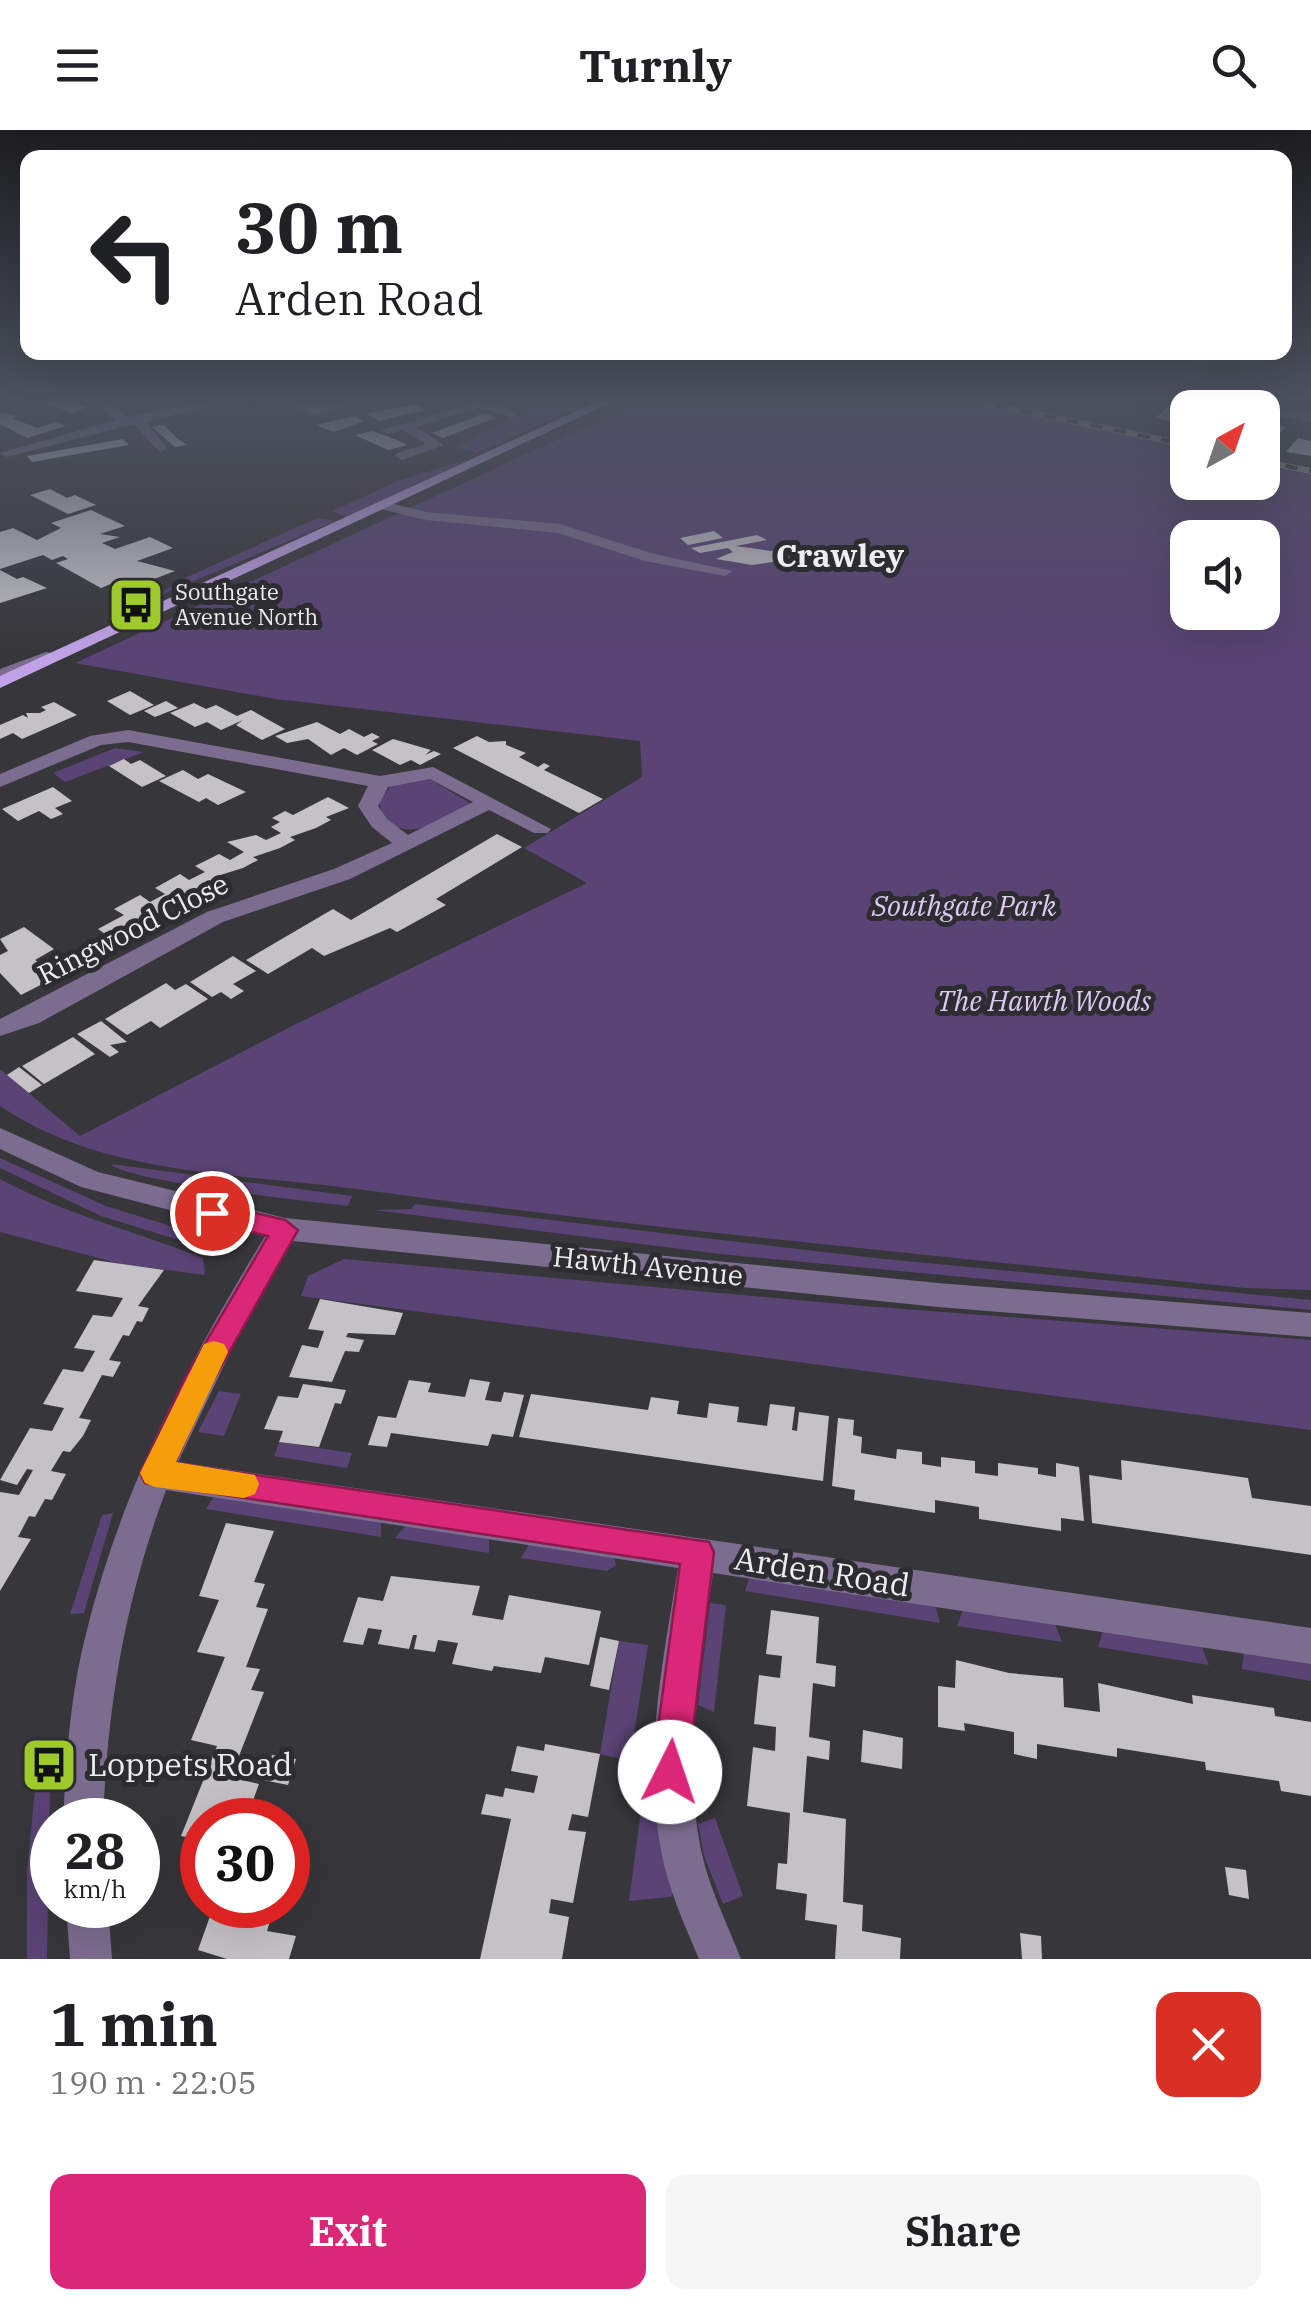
<!DOCTYPE html>
<meta charset="utf-8">
<style>
:root{--surface:#fff;--page:#f6f6f6;--text:#202124;--muted:#757577;--accent:#db2777}
body{margin:0;font-family:"IBM Plex Serif",serif;background:var(--page);color:var(--text);height:100vh;display:flex;flex-direction:column;font-size:38px;white-space:nowrap}
*{box-sizing:border-box;margin:0}
p{font-size:32px;color:var(--muted)}
.icon{flex:none;width:55px;height:55px;fill:none;stroke:currentColor;stroke-width:2;stroke-linecap:round;stroke-linejoin:round}
.map{position:relative;height:1829px;overflow:hidden}
.sheet{display:flex;flex-direction:column;background:var(--surface);flex:1}
.sheet>*{flex:none}
.top-card{position:absolute;left:20px;top:20px;width:1272px;height:210px;border-radius:20px;box-shadow:0 10px 40px #0002;background:#fff;color:var(--text);overflow:hidden}
.needle{width:65px;rotate:40deg}
.tools{position:absolute;left:1170px;top:260px;display:grid;gap:20px}
.tools a{display:grid;place-items:center;width:110px;height:110px;border-radius:20px;background:var(--surface);box-shadow:0 10px 40px #0002;font-size:50px}
.speed{position:absolute;left:30px;top:1668px;display:flex;gap:20px;font-size:50px;font-weight:700;text-align:center}
.speed>*{display:grid;place-content:center;width:130px;height:130px;border-radius:50%;background:var(--surface);box-shadow:0 10px 40px #0002;line-height:1}
.speed small{font-size:25px;font-weight:400}
.speed .limit{border:15px solid #d22;background:#fff;color:#111}
.pin{position:absolute;display:grid;place-items:center;width:85px;height:85px;color:#fff;margin:-42px;border:5px solid #fff;border-radius:50%;box-shadow:0 2px 10px #0007}
.me{position:absolute;width:110px;margin:-55px;rotate:4deg;stroke-linejoin:round;filter:drop-shadow(0 0 8px #0008)}
.turn{display:flex;align-items:center;gap:35px;height:210px;padding:0 50px;font-size:45px}
.turn .icon{width:130px;height:130px;stroke-width:2.5}
.turn b{display:block;font-size:70px;line-height:85px}
.round{display:grid;place-items:center;flex:none;width:105px;height:105px;border-radius:20px;background:var(--page)}
.overview{display:flex;align-items:center;justify-content:space-between;height:170px;padding:0 50px}
h1{font-size:60px;font-weight:700;line-height:75px}
.button{display:flex;gap:20px;margin-top:auto;padding:20px 50px}
.button a{flex:1;height:115px;border-radius:20px;background:var(--accent);color:#fff;font-size:40px;font-weight:700;line-height:115px;text-align:center}
.button a+a{background:var(--page);color:var(--text)}
header{display:flex;justify-content:space-between;align-items:center;height:130px;padding:0 50px;background:var(--surface);font-size:45px;font-weight:700}
.map>svg:first-child{display:block}
.green{fill:#5a4375;fill-rule:evenodd}
.building{fill:#c4c2c7}
.lines{fill:none;stroke-linecap:round;stroke-linejoin:round}
.minor{fill:#7c6d90;fill-rule:evenodd}
.major{fill:#c1a2e8;fill-rule:evenodd}
.rail-casing{stroke:#929195;stroke-width:6}
.rail{stroke:#2d2c30;stroke-width:4;stroke-dasharray:12;stroke-linecap:butt}
.route{fill:#db2777;stroke:#8e194d;stroke-width:2.5}
.slow{fill:#f59e0b}
.labels{text-anchor:middle;stroke-width:10;stroke-linejoin:round;paint-order:stroke}
.far-poi-label{font-size:22px;fill:#eeedf0;stroke:#2d2c30;text-anchor:start}
.park-label{font-size:28px;font-style:italic;fill:#ddcbf6;stroke:#2d2c30}
.street-label{font-size:28px;fill:#eeedf0;stroke:#2d2c30}
.far-district-label{font-size:32px;font-weight:bold;fill:#eeedf0;stroke:#2d2c30}
.near-street-label{font-size:32px;fill:#eeedf0;stroke:#2d2c30}
.near-poi-label{font-size:32px;fill:#eeedf0;stroke:#2d2c30;text-anchor:start}
</style>
<header><svg class="icon" aria-label="menu" viewBox="0 0 24 24"><path d="M4 6h16M4 12h16M4 18h16"/></svg>Turnly<svg class="icon" aria-label="search" viewBox="0 0 24 24"><circle cx="10" cy="10" r="6"/><path d="M15 15l6 6"/></svg></header>
<div class="map">
<svg width="1311" height="1829" viewBox="0 0 1311 1829">
<rect width="100%" height="100%" fill="#37363a"/>
<g class="green">
<path d="M 544,271 L 591,271 L 477,323 L 456,317 Z"/>
<path d="M 641,271 L 955,271 L 1187,317 L 1188,352 L 1262,352 L 1263,333 L 1311,343 L 1311,1160 L 1245,1158 C 951,1127 657,1100 364,1060 C 243,1043 104,1047 0,976 L 0,939 L 80,1006 L 292,896 L 587,753 L 524,718 L 642,647 L 640,611 L 276,569 L 75,533 ZM 1188,408 L 1262,408 L 1262,482 L 1188,482 Z"/>
<path d="M 472,328 L 347,387 L 332,381 L 398,351 Z"/>
<path d="M 317,388 L 336,391 L 151,469 L 185,448 Z"/>
<path d="M 115,618 L 144,622 L 65,652 L 53,643 Z"/>
<path d="M 428,648 L 470,673 C 447,695 386,720 379,671 L 391,656 Z"/>
<path d="M 0,1028 L 106,1076 L 200,1105 L 195,1115 L 101,1086 L 0,1038 Z"/>
<path d="M 111,1034 L 352,1066 L 348,1076 C 312,1072 124,1051 111,1034 Z"/>
<path d="M 0,1049 C 65,1084 134,1101 203,1128 L 205,1145 L 121,1134 L 0,1102 Z"/>
<path d="M 415,1074 L 875,1128 L 1311,1170 L 1311,1180 L 720,1124 L 374,1080 L 411,1079 Z"/>
<path d="M 344,1129 L 865,1176 L 1311,1210 L 1311,1300 L 301,1166 L 308,1146 Z"/>
<path d="M 219,1261 L 241,1264 L 224,1306 L 198,1302 Z"/>
<path d="M 279,1312 L 352,1323 L 347,1338 L 274,1326 Z"/>
<path d="M 216,1363 L 381,1391 L 381,1407 L 206,1379 Z"/>
<path d="M 113,1383 L 84,1483 L 70,1484 L 102,1385 Z"/>
<path d="M 408,1393 L 489,1406 L 489,1423 L 395,1408 Z"/>
<path d="M 530,1413 L 614,1425 L 616,1435 L 607,1441 L 521,1428 Z"/>
<path d="M 750,1446 L 935,1475 L 940,1493 L 745,1461 Z"/>
<path d="M 710,1473 L 726,1475 L 714,1582 L 698,1575 Z"/>
<path d="M 963,1480 L 1055,1494 L 1062,1512 L 957,1496 Z"/>
<path d="M 1103,1500 L 1201,1515 L 1209,1535 L 1098,1517 Z"/>
<path d="M 619,1511 L 648,1515 L 630,1631 L 600,1624 Z"/>
<path d="M 1244,1522 L 1311,1533 L 1311,1551 L 1242,1539 Z"/>
<path d="M 711,1610 L 712,1669 L 694,1665 L 691,1613 Z"/>
<path d="M 646,1643 L 655,1645 C 654,1686 659,1718 675,1756 L 671,1767 L 629,1771 Z"/>
<path d="M 50,1655 L 47,1829 L 27,1829 L 27,1742 L 35,1659 Z"/>
<path d="M 715,1688 L 743,1766 L 723,1774 L 704,1726 L 698,1694 Z"/>
</g>
<g class="building">
<path d="M 40,271 L 68,271 L 88,277 L 72,283 Z"/>
<path d="M 415,274 L 425,280 L 379,291 L 366,284 Z"/>
<path d="M 1172,274 L 1188,277 L 1188,295 L 1155,288 Z"/>
<path d="M 0,283 L 18,286 L 12,288 L 37,298 L 55,292 L 66,296 L 27,308 L 0,294 Z"/>
<path d="M 485,283 L 495,288 L 443,308 L 432,303 Z"/>
<path d="M 353,286 L 364,291 L 334,302 L 315,295 Z"/>
<path d="M 1262,293 L 1286,297 L 1267,314 L 1262,313 Z"/>
<path d="M 164,295 L 177,308 L 187,315 L 175,317 L 152,297 Z"/>
<path d="M 373,301 L 397,310 L 407,315 L 388,320 L 355,305 Z"/>
<path d="M 1298,308 L 1311,311 L 1311,326 L 1286,322 Z"/>
<path d="M 123,309 L 129,315 L 32,332 L 27,326 Z"/>
<path d="M 50,359 L 67,368 L 75,365 L 96,375 L 68,384 L 30,365 Z"/>
<path d="M 91,380 L 125,396 L 100,404 L 120,407 L 102,413 L 115,419 L 150,407 L 173,418 L 137,431 L 175,441 L 125,460 L 113,453 L 101,458 L 56,433 L 68,429 L 63,426 L 52,430 L 43,425 L 0,439 L 0,402 L 13,398 L 37,410 L 61,398 L 51,393 Z"/>
<path d="M 714,401 L 723,408 L 688,415 L 680,408 Z"/>
<path d="M 757,405 L 767,410 L 736,416 L 792,424 L 780,431 L 752,435 L 716,429 L 733,422 L 728,418 L 700,423 L 691,418 Z"/>
<path d="M 0,440 L 17,449 L 23,447 L 47,458 L 0,473 Z"/>
<path d="M 130,561 L 154,575 L 130,585 L 107,571 Z"/>
<path d="M 166,571 L 178,578 L 155,587 L 144,581 Z"/>
<path d="M 54,572 L 77,585 L 22,609 L 13,603 L 0,609 L 0,595 L 23,585 L 28,588 L 26,583 L 40,583 L 46,580 L 41,577 Z"/>
<path d="M 194,573 L 206,579 L 216,575 L 237,586 L 251,580 L 285,599 L 262,610 L 236,595 L 243,590 L 221,600 L 207,592 L 195,597 L 170,583 Z"/>
<path d="M 317,592 L 340,604 L 349,599 L 364,607 L 372,603 L 380,607 L 372,611 L 378,614 L 357,625 L 344,618 L 331,625 L 308,609 L 287,613 L 275,606 Z"/>
<path d="M 477,606 L 489,612 L 506,611 L 506,615 L 526,623 L 519,627 L 538,637 L 544,633 L 550,636 L 544,640 L 603,669 L 579,683 L 453,618 Z"/>
<path d="M 393,609 L 431,620 L 425,625 L 434,621 L 441,624 L 420,635 L 411,630 L 400,635 L 372,620 Z"/>
<path d="M 124,629 L 131,634 L 140,630 L 166,646 L 142,657 L 109,636 Z"/>
<path d="M 183,640 L 198,649 L 208,644 L 246,662 L 218,675 L 206,668 L 199,672 L 159,651 Z"/>
<path d="M 53,657 L 72,671 L 55,678 L 63,684 L 51,689 L 39,681 L 18,691 L 2,679 Z"/>
<path d="M 328,667 L 349,678 L 326,687 L 331,690 L 316,698 L 290,707 L 295,710 L 280,718 L 253,727 L 258,730 L 243,738 L 214,747 L 219,750 L 163,781 L 126,794 L 131,798 L 111,808 L 98,799 L 124,785 L 114,779 L 140,765 L 150,772 L 165,764 L 155,758 L 180,744 L 189,750 L 205,742 L 195,736 L 219,724 L 230,730 L 244,722 L 227,712 L 256,705 L 266,710 L 281,703 L 271,697 L 280,692 L 272,688 L 285,681 L 293,685 Z"/>
<path d="M 497,704 L 522,717 L 436,769 L 446,775 L 397,802 L 390,798 L 324,826 L 312,818 L 268,844 L 246,830 L 333,779 L 351,790 Z"/>
<path d="M 24,797 L 54,819 L 35,830 L 58,846 L 21,865 L 0,843 L 0,825 L 8,821 L 0,809 Z"/>
<path d="M 233,826 L 256,841 L 233,854 L 244,861 L 231,869 L 221,862 L 212,867 L 190,852 Z"/>
<path d="M 166,853 L 175,860 L 186,854 L 208,869 L 160,898 L 151,891 L 127,905 L 105,889 Z"/>
<path d="M 101,891 L 127,912 L 110,915 L 119,922 L 110,927 L 77,904 Z"/>
<path d="M 73,907 L 95,924 L 44,954 L 22,936 Z"/>
<path d="M 19,937 L 42,955 L 29,963 L 7,945 Z"/>
<path d="M 94,1130 L 164,1140 L 138,1176 L 149,1178 L 142,1192 L 137,1191 L 129,1206 L 123,1205 L 109,1230 L 121,1232 L 113,1247 L 102,1245 L 79,1288 L 91,1290 L 83,1306 L 70,1322 L 63,1321 L 51,1341 L 66,1344 L 52,1370 L 45,1369 L 35,1387 L 29,1386 L 18,1407 L 31,1409 L 0,1461 L 0,1362 L 19,1365 L 33,1340 L 27,1339 L 17,1355 L 0,1350 L 30,1298 L 52,1301 L 64,1278 L 43,1274 L 63,1239 L 83,1242 L 95,1221 L 74,1218 L 93,1185 L 112,1187 L 123,1168 L 76,1161 Z"/>
<path d="M 320,1169 L 403,1183 L 395,1205 L 348,1203 L 346,1207 L 364,1210 L 359,1222 L 345,1221 L 332,1252 L 289,1247 L 302,1215 L 318,1218 L 324,1201 L 308,1199 Z"/>
<path d="M 470,1249 L 490,1252 L 485,1270 L 501,1272 L 504,1262 L 524,1265 L 513,1307 L 492,1304 L 488,1316 L 391,1303 L 387,1317 L 368,1315 L 378,1286 L 396,1288 L 409,1250 L 431,1253 L 428,1262 L 465,1267 Z"/>
<path d="M 303,1254 L 346,1260 L 341,1274 L 335,1273 L 319,1317 L 279,1312 L 283,1301 L 264,1299 L 278,1266 L 298,1268 Z"/>
<path d="M 531,1264 L 648,1280 L 651,1267 L 679,1271 L 677,1284 L 707,1288 L 709,1273 L 739,1277 L 737,1292 L 767,1296 L 770,1274 L 795,1277 L 792,1300 L 797,1301 L 799,1282 L 829,1286 L 823,1351 L 519,1307 Z"/>
<path d="M 838,1288 L 854,1290 L 853,1305 L 862,1307 L 861,1323 L 896,1329 L 897,1319 L 922,1322 L 922,1334 L 941,1337 L 941,1327 L 975,1331 L 975,1343 L 998,1346 L 998,1333 L 1038,1338 L 1038,1344 L 1056,1347 L 1056,1333 L 1079,1337 L 1084,1391 L 1061,1388 L 1061,1401 L 979,1389 L 979,1377 L 935,1370 L 935,1383 L 854,1370 L 855,1360 L 832,1356 Z"/>
<path d="M 1121,1330 L 1248,1348 L 1252,1368 L 1311,1376 L 1311,1425 L 1092,1393 L 1089,1345 L 1122,1350 Z"/>
<path d="M 226,1393 L 274,1401 L 254,1452 L 265,1454 L 256,1477 L 268,1479 L 246,1537 L 260,1539 L 251,1560 L 264,1562 L 239,1626 L 254,1629 L 246,1651 L 259,1654 L 246,1690 L 202,1690 L 202,1710 L 181,1706 L 217,1616 L 191,1610 L 225,1527 L 197,1522 L 219,1470 L 199,1466 Z"/>
<path d="M 391,1446 L 480,1456 L 472,1485 L 503,1490 L 509,1465 L 601,1481 L 589,1535 L 545,1527 L 541,1543 L 494,1536 L 492,1541 L 452,1534 L 458,1513 L 438,1510 L 435,1522 L 414,1519 L 417,1505 L 413,1505 L 409,1519 L 378,1514 L 382,1500 L 368,1498 L 363,1515 L 343,1512 L 358,1467 L 383,1471 Z"/>
<path d="M 771,1480 L 819,1487 L 816,1533 L 836,1536 L 835,1557 L 813,1553 L 809,1607 L 830,1611 L 829,1630 L 807,1626 L 803,1682 L 846,1689 L 843,1772 L 863,1775 L 862,1801 L 901,1808 L 900,1829 L 835,1829 L 837,1795 L 805,1790 L 807,1764 L 776,1759 L 778,1733 L 787,1734 L 790,1683 L 747,1676 L 753,1617 L 775,1621 L 776,1597 L 754,1594 L 759,1545 L 780,1548 L 782,1526 L 766,1524 Z"/>
<path d="M 600,1507 L 619,1511 L 609,1560 L 590,1556 Z"/>
<path d="M 956,1530 L 1009,1543 L 1063,1548 L 1064,1577 L 1100,1582 L 1098,1553 L 1193,1574 L 1192,1565 L 1274,1578 L 1275,1586 L 1311,1592 L 1311,1666 L 1281,1661 L 1279,1651 L 1206,1640 L 1205,1632 L 1117,1618 L 1117,1627 L 1037,1614 L 1037,1629 L 1014,1624 L 1014,1602 L 964,1593 L 965,1601 L 938,1597 L 938,1556 L 955,1558 Z"/>
<path d="M 863,1600 L 903,1608 L 902,1639 L 861,1632 Z"/>
<path d="M 545,1614 L 600,1624 L 588,1687 L 572,1684 L 568,1700 L 586,1702 L 573,1773 L 551,1769 L 549,1783 L 569,1787 L 562,1829 L 480,1829 L 511,1689 L 481,1684 L 486,1664 L 503,1667 L 505,1658 L 534,1663 L 538,1646 L 511,1641 L 517,1616 L 544,1621 Z"/>
<path d="M 272,1625 L 296,1629 L 288,1655 L 263,1650 Z"/>
<path d="M 1225,1737 L 1246,1740 L 1249,1769 L 1229,1765 Z"/>
<path d="M 214,1775 L 275,1775 L 267,1801 L 296,1806 L 289,1829 L 227,1829 L 198,1820 Z"/>
<path d="M 1020,1803 L 1041,1806 L 1042,1829 L 1022,1829 Z"/>
</g>
<g class="lines">
<g class="minor">
<path d="M 94,271 L 107,271 L 128,287 L 209,271 L 232,271 L 146,292 L 167,318 L 160,322 L 134,294 L 7,327 L 0,323 L 116,290 Z"/>
<path d="M 285,271 C 309,270 316,277 343,272 L 349,276 L 314,285 Z"/>
<path d="M 474,271 L 488,271 L 518,284 L 512,288 L 481,277 L 416,297 L 444,315 L 402,330 L 395,326 L 397,323 L 426,314 L 403,300 L 388,304 L 381,300 L 463,277 Z"/>
<path d="M 1262,276 L 1311,283 L 1311,291 L 1262,284 L 1262,278 L 1257,278 Z"/>
<path d="M 382,371 L 426,382 L 560,394 L 654,424 L 733,441 L 725,446 L 645,431 L 558,403 L 426,390 L 377,378 L 377,372 Z"/>
<path d="M 46,522 L 52,523 L 52,531 L 0,550 L 0,539 Z"/>
<path d="M 128,600 L 380,646 L 433,637 L 551,699 L 548,703 L 534,703 L 489,680 L 350,749 L 223,792 L 39,893 L 0,906 L 0,889 L 207,782 L 334,739 L 392,713 L 372,697 L 358,676 L 368,656 L 128,612 L 101,615 L 0,657 L 0,644 L 90,606 ZM 430,649 L 473,672 L 408,705 L 387,689 L 378,676 L 388,657 Z"/>
<path d="M 0,998 L 98,1042 L 285,1088 L 938,1153 L 1311,1183 L 1311,1207 L 938,1177 L 293,1111 L 236,1210 L 178,1332 L 1311,1498 L 1311,1534 L 713,1443 C 700,1535 682,1627 701,1720 C 709,1758 727,1793 741,1829 L 699,1829 C 684,1794 668,1758 661,1720 C 643,1625 663,1531 678,1438 L 166,1360 C 125,1471 108,1572 103,1690 L 63,1690 C 66,1637 69,1582 80,1530 C 113,1376 184,1238 266,1105 L 81,1057 L 0,1019 Z"/>
<path d="M 66,1775 L 108,1775 L 112,1829 L 70,1829 Z"/>
</g>
<path class="major" d="M 598,271 L 614,271 L 0,558 L 0,546 Z"/>
<g class="rail-casing">
<g id="rail">
<path d="M 973,271 L 1188,315"/>
<path d="M 1262,331 L 1311,341"/>
</g>
</g>
<use href="#rail" class="rail"/>
</g>
<linearGradient id="sky" x2="0" y2="1"><stop stop-color="#1e1e20"/><stop offset="0.51" stop-color="#4d5260"/><stop offset="1" stop-color="#4d5260" stop-opacity="0"/></linearGradient>
<rect width="1311" height="527" fill="url(#sky)"/>
<path class="route" d="M 212,1073 L 285,1090 L 298,1100 L 208,1260 L 175,1333 L 709,1412 L 714,1422 L 688,1642 L 683,1654 L 670,1659 L 658,1654 L 652,1642 L 680,1434 L 145,1353 L 140,1343 L 186,1246 L 268,1106 L 202,1090 L 199,1083 Z"/>
<path class="slow" d="M 214,1211 L 224,1214 L 228,1222 L 176,1332 L 255,1345 L 259,1354 L 255,1364 L 244,1368 L 155,1357 L 145,1353 L 140,1343 L 204,1214 Z"/>
<defs>
<g id="bus-square" transform="scale(2.875)"><rect x="-9" y="-9" width="18" height="18" rx="4" fill="#9fca2d" stroke="#2d2c30"/><path d="M-5-6H5V4H4V6H2V4H-2V6H-4V4H-5ZM-3.5-4V0h7V-4ZM-3.5 1.2v1.5H-2V1.2ZM2 1.2v1.5H3.5V1.2Z" fill="#111"/></g>
</defs>
<g fill-rule="evenodd">
<use href="#bus-square" x="136" y="475"/>
<use href="#bus-square" x="49" y="1635"/>
</g>
<g class="labels">
<g class="far-poi-label">
<text x="175" y="470">Southgate<tspan x="175" dy="25">Avenue North</tspan></text>
</g>
<g class="park-label">
<text x="964" y="786">Southgate Park</text>
<text x="1044" y="881">The Hawth Woods</text>
</g>
<g class="street-label">
<text transform="translate(133 799) rotate(-27)" y="10">Ringwood Close</text>
<text transform="translate(648 1136) rotate(6)" y="10">Hawth Avenue</text>
</g>
<g class="far-district-label">
<text x="840" y="437">Crawley</text>
</g>
<g class="near-street-label">
<text transform="translate(822 1442) rotate(9)" y="11">Arden Road</text>
</g>
<g class="near-poi-label">
<text x="88" y="1646">Loppets Road</text>
</g>
</g>
</svg>
<div class="tools">
<a><svg class="needle" viewBox="-14 -14 28 28"><path d="M0-13l5 13h-10z" fill="#e53935"/><path d="M0 13l5-13h-10z" fill="#757577"/></svg></a>
<a><svg class="icon" aria-label="sound" viewBox="0 0 24 24"><path d="M4 9h4l5-4v14l-5-4H4zM17 9q2 3 0 6"/></svg></a>
</div>
<div class="speed"><div>28<small>km/h</small></div><div class="limit">30</div></div>
<div class="pin" style="left:212px;top:1083px;background:#d93025"><svg class="icon" aria-label="arrive" viewBox="0 0 24 24"><path d="M6 21V4h12l-3 4 3 4H6"/></svg></div>
<svg class="me" style="left:670px;top:1642px" viewBox="-20 -20 40 40"><circle r="19" fill="#fff"/><path d="M0-13L10 11 0 6-10 11z" fill="#db2777"/></svg>
<div class="top-card">
<div class="turn"><svg class="icon" aria-label="left" viewBox="0 0 24 24"><path d="M17 20v-9H6M10 6l-5 5 5 5"/></svg><div><b>30 m</b>Arden Road</div></div>
</div>
</div>
<section class="sheet">
<div class="overview"><div><h1>1 min</h1><p>190 m · 22:05</p></div><a class="round" style="background:#d93025;color:#fff"><svg class="icon" aria-label="close" viewBox="0 0 24 24"><path d="M6 6l12 12M18 6L6 18"/></svg></a></div>
<div class="button"><a>Exit</a><a>Share</a></div>
</section>
